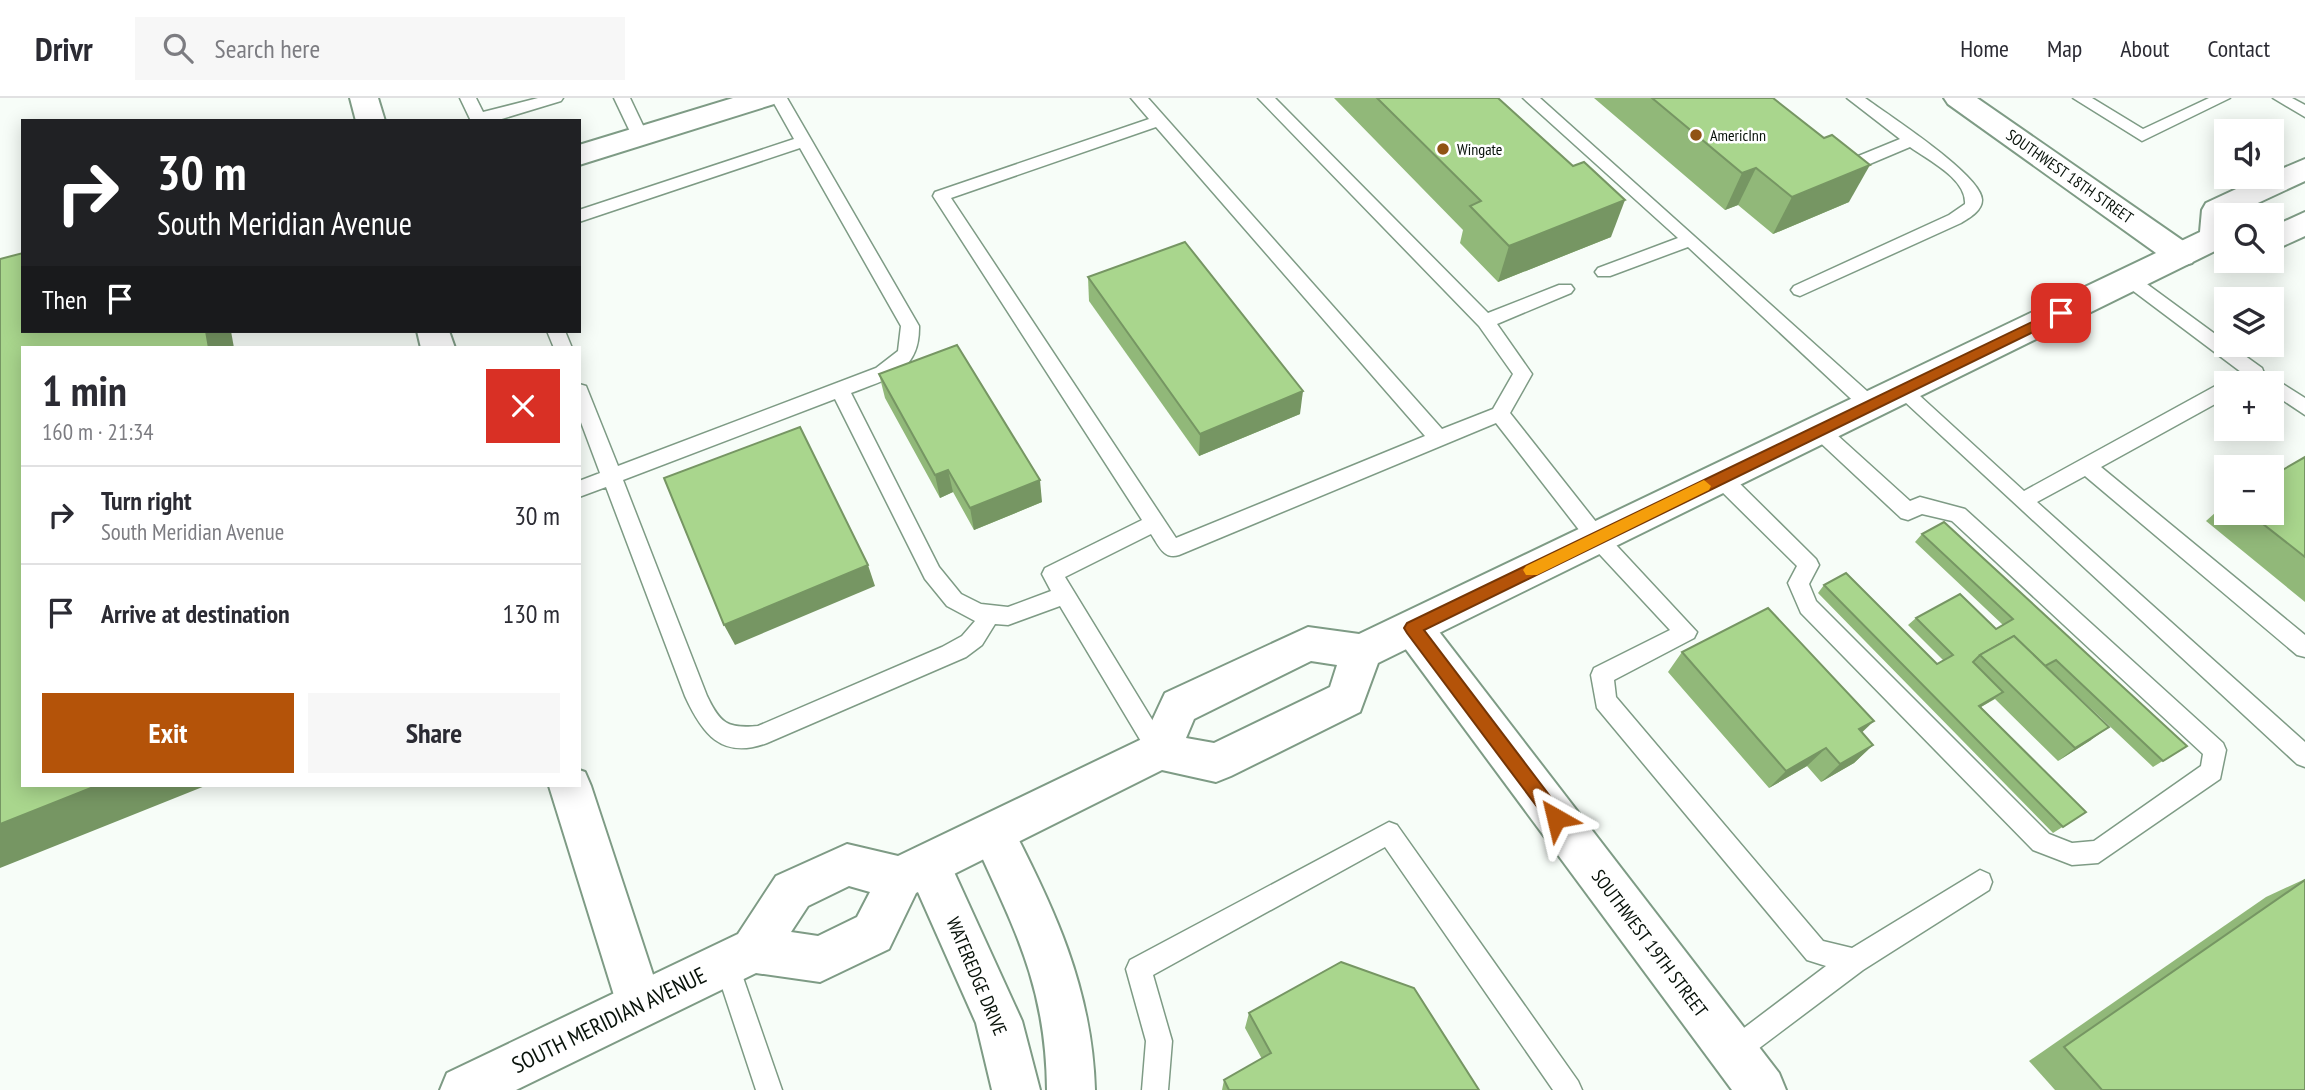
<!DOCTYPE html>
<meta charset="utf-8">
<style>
:root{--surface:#fff;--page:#f7f7f7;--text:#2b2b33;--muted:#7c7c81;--line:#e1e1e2;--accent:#b45309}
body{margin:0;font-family:"PT Sans Narrow",sans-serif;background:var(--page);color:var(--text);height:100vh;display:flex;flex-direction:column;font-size:26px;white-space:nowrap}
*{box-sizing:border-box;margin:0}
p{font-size:23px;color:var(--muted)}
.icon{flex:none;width:38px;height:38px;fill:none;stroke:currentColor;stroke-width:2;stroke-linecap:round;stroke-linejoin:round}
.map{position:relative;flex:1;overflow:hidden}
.sheet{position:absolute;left:21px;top:248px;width:560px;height:441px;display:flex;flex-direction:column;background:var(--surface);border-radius:0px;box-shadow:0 4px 18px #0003}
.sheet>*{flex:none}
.banner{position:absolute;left:21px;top:21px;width:560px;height:214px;border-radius:0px;box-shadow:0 4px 18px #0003;background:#202124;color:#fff;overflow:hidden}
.controls{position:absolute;left:2214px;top:21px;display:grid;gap:14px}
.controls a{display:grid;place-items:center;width:70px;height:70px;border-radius:0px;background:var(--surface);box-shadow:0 4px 18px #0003;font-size:35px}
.pin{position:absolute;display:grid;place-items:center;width:60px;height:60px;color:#fff;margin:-30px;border-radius:14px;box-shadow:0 4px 10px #0006}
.me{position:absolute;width:77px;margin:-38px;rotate:323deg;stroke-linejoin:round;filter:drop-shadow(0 0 5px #0008)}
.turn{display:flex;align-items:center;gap:24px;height:147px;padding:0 21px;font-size:32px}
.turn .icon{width:91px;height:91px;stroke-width:2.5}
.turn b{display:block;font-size:49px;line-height:60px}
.then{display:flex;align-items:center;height:66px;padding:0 21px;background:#0003;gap:14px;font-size:26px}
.round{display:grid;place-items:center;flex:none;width:74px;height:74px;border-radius:0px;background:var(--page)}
.headline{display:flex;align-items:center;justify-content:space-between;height:119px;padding:0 21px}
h1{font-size:42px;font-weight:600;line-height:52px}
.cta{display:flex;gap:14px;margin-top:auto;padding:14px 21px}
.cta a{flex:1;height:80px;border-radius:0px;background:var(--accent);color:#fff;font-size:28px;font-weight:600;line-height:80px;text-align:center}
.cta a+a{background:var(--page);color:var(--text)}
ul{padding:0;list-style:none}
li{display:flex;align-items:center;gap:21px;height:98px;padding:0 21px;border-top:2px solid var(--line)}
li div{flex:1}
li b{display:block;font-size:26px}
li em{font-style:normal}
header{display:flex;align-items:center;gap:42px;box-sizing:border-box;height:98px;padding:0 35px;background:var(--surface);border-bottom:2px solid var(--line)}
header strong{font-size:33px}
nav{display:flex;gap:38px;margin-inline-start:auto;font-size:24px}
.search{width:490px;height:63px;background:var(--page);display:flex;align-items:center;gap:18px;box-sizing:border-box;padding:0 24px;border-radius:0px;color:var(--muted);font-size:26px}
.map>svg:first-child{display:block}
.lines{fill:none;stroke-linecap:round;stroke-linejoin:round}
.lane-casing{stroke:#7e9b85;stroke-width:3}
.street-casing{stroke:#7e9b85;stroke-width:4}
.secondary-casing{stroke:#7e9b85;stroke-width:4}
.lane{fill:#fff;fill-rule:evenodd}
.street{fill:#fff;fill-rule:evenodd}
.secondary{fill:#fff;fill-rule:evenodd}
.wall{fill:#91b879}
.shaded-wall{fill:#769663}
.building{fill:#a9d68d;stroke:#769663;stroke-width:2}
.route{fill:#b45309;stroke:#753606;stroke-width:2}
.slow{fill:#f59e0b}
.poi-dot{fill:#905414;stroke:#fff;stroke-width:2.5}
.labels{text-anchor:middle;stroke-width:5;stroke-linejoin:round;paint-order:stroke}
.far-poi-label{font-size:16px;fill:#08120a;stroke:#fff;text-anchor:start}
.far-street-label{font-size:16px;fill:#08120a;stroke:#fff}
.street-label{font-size:19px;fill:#08120a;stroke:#fff}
.near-street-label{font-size:23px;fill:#08120a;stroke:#fff}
</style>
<header>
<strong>Drivr</strong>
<div class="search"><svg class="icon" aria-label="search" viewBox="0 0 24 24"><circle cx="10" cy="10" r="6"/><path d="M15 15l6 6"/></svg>Search here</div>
<nav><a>Home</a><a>Map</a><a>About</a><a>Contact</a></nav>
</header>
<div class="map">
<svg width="2305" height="992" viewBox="0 0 2305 992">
<rect width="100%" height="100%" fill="#f7fdf8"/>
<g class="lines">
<g class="lane-casing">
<g id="lane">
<path d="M 460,0 L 476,0 L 483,14 L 538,0 L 563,0 L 561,3 L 495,23 L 471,23 Z"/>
<path d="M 614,0 L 630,0 L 648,38 L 646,42 L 634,42 Z"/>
<path d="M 771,0 L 787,0 L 919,228 C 920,274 888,281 851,295 L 939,469 L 961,496 L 981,506 L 1008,509 L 1051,493 L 1042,476 L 1045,470 L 1142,422 L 933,98 L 935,94 L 1149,21 L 1131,0 L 1148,0 L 1442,331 L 1493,311 L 1513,276 L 1479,228 L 1258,0 L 1275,0 L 1488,215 L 1559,187 L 1571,187 L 1574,191 L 1571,195 L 1497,226 L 1532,276 L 1510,315 L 1604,434 L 1697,534 L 1694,540 L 1614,582 L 1616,599 L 1823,843 L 1852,850 L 1980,772 L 1989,776 L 1992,784 L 1989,792 L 1863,872 L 1742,963 L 1733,967 L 1724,963 L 1720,954 L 1724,945 L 1826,868 L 1807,862 L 1597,610 L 1591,577 L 1594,570 L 1670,532 L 1590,446 L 1496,325 L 1179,457 C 1164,462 1159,448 1151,436 L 1065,479 L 1167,646 L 1170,653 L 1167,660 L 1159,663 L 1151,660 L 1060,508 L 1008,527 L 995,526 L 982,547 L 966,559 L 767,645 C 721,662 702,635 685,598 L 606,389 L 579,399 L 579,383 L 600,375 L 579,319 L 579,286 L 586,288 L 618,368 L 876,270 L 898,253 L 901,228 L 800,50 L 579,124 L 579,112 L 794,41 ZM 1156,29 L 1425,338 L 1176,440 L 951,100 ZM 835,301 L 925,481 L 947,508 L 975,523 L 962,538 L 942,549 L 758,628 C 727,631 720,625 707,598 L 623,382 Z"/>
<path d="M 1523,0 L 1540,0 L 1877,302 L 1879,307 L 1877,312 L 1870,314 L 1863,312 L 1688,149 L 1610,178 L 1598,178 L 1595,174 L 1598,170 L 1678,140 Z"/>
<path d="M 1847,0 L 1865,0 C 1887,16 1983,78 1982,102 C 1982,113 1969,120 1961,125 L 1800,198 L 1794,196 L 1791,192 L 1794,188 L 1949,117 L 1965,106 C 1967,81 1928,62 1910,49 L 1846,76 L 1834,76 L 1832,72 L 1834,68 L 1900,41 Z"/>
<path d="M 2073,0 L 2092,0 L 2143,31 L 2209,0 L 2230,0 L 2142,43 Z"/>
<path d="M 2273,0 L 2292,0 L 2305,7 L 2305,19 Z"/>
<path d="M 2130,176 L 2136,178 L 2226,244 L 2226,247 L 2230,247 L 2262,270 L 2264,275 L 2252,285 L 2226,285 L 2226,300 L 2101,369 L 2305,537 L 2305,559 L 2297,557 L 2085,378 L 2037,404 L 2305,644 L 2305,669 L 2297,666 L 1892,292 L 1894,287 L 1908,287 L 2024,393 L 2219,286 L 2228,285 L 2241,274 L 2124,186 L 2121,182 Z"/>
<path d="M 547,233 L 565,233 L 572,250 L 554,250 Z"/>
<path d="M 2272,279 L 2305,300 L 2305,317 L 2272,295 L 2272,285 L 2263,285 L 2265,281 Z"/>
<path d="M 1819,325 L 1826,327 L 1910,403 L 1920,399 L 1965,411 L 2223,645 L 2226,652 L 2220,681 L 2098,765 L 2072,767 L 2033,752 L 1801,515 L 1788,485 L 1797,468 L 1714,386 L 1711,380 L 1714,374 L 1721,372 L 1728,374 L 1816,461 L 1819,467 L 1809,486 L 1816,503 L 2049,736 L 2072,745 L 2094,743 L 2201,668 L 2203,656 L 1952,423 L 1922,416 L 1908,422 L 1901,420 L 1812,337 L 1809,332 L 1812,327 Z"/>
<path d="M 1389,724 L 1397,727 L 1578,983 L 1582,992 L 1553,992 L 1385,749 L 1153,877 L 1172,943 L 1168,992 L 1142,992 L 1146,943 L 1126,871 L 1130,862 Z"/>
<path d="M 726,853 L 735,856 L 738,865 L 782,992 L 756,992 L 714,865 L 717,856 Z"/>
</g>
</g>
<g class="street-casing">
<g id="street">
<path d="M 350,0 L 378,0 L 385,23 L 356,23 Z"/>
<path d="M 733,0 L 778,0 L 774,6 L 579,67 L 579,47 Z"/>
<path d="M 1944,0 L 1977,0 L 2192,149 L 2197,157 L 2192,165 L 2181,168 L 2170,165 L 1948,6 Z"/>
<path d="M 417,233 L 449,233 L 455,250 L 421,250 Z"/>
<path d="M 1413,513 L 1427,518 L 1779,975 L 1786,992 L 1732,992 L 1399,542 L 1393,530 L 1399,518 Z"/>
<path d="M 579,672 L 585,674 L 591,688 L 663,907 L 656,923 L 640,930 L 624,923 L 617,907 L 549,688 L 579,688 Z"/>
<path d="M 993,715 L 1008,721 C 1054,809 1092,890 1095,992 L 1047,992 C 1046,885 1013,829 971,735 L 978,721 Z"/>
<path d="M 928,746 L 944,752 L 1022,923 L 1040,992 L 992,992 L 976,925 L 906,767 L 912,752 Z"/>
</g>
</g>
<g class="secondary-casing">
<g id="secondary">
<path d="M 2305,61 L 2305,83 L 2232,117 L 2226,117 L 2226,152 L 2219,151 L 1378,565 L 1360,614 L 1231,678 L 1216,684 L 1162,672 L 916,795 L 889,851 L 820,884 L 756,875 L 516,992 L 440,992 L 447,975 L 738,836 L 776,778 L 847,746 L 898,758 L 1144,640 L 1165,595 L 1308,529 L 1359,536 L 2200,134 L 2202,112 L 2206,105 L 2262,79 L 2272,79 L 2272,75 ZM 1311,563 L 1337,567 L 1330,589 L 1214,645 L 1186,640 L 1194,621 ZM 849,788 L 870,794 L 857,819 L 818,838 L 791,834 L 808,808 Z"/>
<path d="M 2305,114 L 2305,138 L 2272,153 L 2272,129 Z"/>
</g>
</g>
<use href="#lane" class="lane"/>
<use href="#street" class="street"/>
<use href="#secondary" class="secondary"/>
</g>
<g class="wall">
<path d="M 1334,0 L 1498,0 L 1611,139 L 1498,184 L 1460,145 L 1463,132 Z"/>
<path d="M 1594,0 L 1773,0 L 1849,104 L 1773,136 L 1738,107 L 1725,112 Z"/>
<path d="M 1088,179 L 1300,316 L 1199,358 L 1089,203 Z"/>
<path d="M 879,276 L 1042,404 L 974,432 L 953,394 L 940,400 L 885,300 Z"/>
<path d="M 2305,359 L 2305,504 L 2206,423 L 2226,405 L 2226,415 L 2272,415 Z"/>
<path d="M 1922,436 L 2187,648 L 2153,669 L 2047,569 L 2091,642 L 2058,663 L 1995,601 L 1981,609 L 2086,714 L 2053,735 L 1818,495 L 1824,487 L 1937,566 L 1943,562 L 1908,527 L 1916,520 L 1996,531 L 2003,527 L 1915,444 Z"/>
<path d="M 1682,554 L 1862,635 L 1873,647 L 1854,665 L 1821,684 L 1807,668 L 1769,690 L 1668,574 Z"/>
<path d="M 2305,781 L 2305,992 L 2055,992 L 2029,963 L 2266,799 Z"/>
<path d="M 1249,915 L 1479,992 L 1222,992 L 1224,982 L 1262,961 L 1245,930 Z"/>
</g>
<g class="shaded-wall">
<path d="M 1870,67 L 1849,104 L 1773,136 L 1792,99 Z"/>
<path d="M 1756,70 L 1738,107 L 1725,112 L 1742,75 Z"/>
<path d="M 1625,102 L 1611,139 L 1498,184 L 1509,148 Z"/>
<path d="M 206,233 L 231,233 L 234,250 L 209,250 Z"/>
<path d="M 1303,293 L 1300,316 L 1199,358 L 1200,336 Z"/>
<path d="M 948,372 L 953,394 L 940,400 L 935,377 Z"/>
<path d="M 1040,382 L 1042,404 L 974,432 L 970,410 Z"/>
<path d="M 868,467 L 875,488 L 735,547 L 724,527 Z"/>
<path d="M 2003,594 L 1994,601 L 1971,615 L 1979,608 Z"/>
<path d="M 1874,623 L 1855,641 L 1859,631 Z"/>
<path d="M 2109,629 L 2091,642 L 2058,663 L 2075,650 Z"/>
<path d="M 1873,647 L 1854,665 L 1821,684 L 1840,666 Z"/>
<path d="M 1826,650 L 1807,668 L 1769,690 L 1786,673 Z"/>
<path d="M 96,688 L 205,688 L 0,770 L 0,726 Z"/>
</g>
<g class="building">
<path d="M 1377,0 L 1498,0 L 1573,68 L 1584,64 L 1625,102 L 1509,148 L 1470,108 L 1481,103 Z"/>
<path d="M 1652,0 L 1773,0 L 1824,40 L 1832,37 L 1870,67 L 1792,99 L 1756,70 L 1742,75 Z"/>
<path d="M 1185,144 L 1303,293 L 1200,336 L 1088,179 Z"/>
<path d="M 23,155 L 23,233 L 206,233 L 209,250 L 23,250 L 23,688 L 96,688 L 0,726 L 0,161 Z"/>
<path d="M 957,247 L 1040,382 L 970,410 L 948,372 L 935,377 L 879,276 Z"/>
<path d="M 800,329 L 868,467 L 724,527 L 664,380 Z"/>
<path d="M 2305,359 L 2305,459 L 2249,415 L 2272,415 L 2272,378 Z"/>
<path d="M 1944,424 L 2187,648 L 2163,663 L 2056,562 L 2045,568 L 2014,538 L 1980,557 L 1973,564 L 2003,594 L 1979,608 L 2086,714 L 2063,729 L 1824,487 L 1846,475 L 1937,566 L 1953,557 L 1916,520 L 1960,496 L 1996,531 L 2013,521 L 1922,436 Z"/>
<path d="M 1768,510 L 1874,623 L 1859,631 L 1873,647 L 1840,666 L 1826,650 L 1786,673 L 1682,554 Z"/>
<path d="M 2014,538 L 2109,629 L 2075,650 L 1980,557 Z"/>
<path d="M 2305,782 L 2305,992 L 2102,992 L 2064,949 Z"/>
<path d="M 1341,864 L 1414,890 L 1479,992 L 1229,992 L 1224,982 L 1271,955 L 1249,915 Z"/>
</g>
<path class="route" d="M 2061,210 L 2066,211 L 2066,218 L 1424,532 L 1562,714 L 1565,720 L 1562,726 L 1556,728 L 1550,726 L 1407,535 L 1404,530 L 1407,525 Z"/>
<path class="slow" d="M 1704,382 L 1711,388 L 1709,392 L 1537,477 L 1526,477 L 1523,472 L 1526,468 Z"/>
<g class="poi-dot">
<circle cx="1696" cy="37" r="7"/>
<circle cx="1443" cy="51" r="7"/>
</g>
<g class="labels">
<g class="far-poi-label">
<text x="1710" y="43">AmericInn</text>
<text x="1457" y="57">Wingate</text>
</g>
<g class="far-street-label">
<text transform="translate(2070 78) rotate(35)" y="6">SOUTHWEST 18TH STREET</text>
</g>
<g class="street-label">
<text transform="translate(1650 845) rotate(53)" y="7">SOUTHWEST 19TH STREET</text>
<text transform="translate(977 878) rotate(67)" y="7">WATEREDGE DRIVE</text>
</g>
<g class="near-street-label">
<text transform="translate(609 922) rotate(-26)" y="8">SOUTH MERIDIAN AVENUE</text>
</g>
</g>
</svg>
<div class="controls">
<a><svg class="icon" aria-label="sound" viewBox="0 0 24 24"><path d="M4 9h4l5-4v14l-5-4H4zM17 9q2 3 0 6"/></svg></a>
<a><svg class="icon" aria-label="search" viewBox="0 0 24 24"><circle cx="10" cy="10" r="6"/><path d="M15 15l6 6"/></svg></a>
<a><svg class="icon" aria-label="layers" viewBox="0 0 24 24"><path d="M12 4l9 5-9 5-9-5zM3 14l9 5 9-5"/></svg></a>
<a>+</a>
<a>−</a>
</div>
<div class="pin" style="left:2061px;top:215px;background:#d93025"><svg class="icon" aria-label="arrive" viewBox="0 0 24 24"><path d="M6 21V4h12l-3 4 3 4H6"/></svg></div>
<svg class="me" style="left:1556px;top:720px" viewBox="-20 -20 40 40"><path d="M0-17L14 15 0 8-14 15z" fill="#b45309" stroke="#fff" stroke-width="4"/></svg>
<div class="banner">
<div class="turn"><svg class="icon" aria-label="right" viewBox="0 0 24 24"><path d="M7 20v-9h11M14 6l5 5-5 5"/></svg><div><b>30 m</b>South Meridian Avenue</div></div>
<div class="then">Then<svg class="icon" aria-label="arrive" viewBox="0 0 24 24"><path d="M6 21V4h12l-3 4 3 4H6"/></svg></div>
</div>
<section class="sheet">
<div class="headline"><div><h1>1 min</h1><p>160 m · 21:34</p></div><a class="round" style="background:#d93025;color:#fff"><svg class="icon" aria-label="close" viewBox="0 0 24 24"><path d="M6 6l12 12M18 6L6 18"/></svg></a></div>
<ul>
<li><svg class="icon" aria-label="right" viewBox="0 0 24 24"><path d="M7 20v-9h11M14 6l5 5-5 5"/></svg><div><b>Turn right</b><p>South Meridian Avenue</p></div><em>30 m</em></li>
<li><svg class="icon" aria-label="arrive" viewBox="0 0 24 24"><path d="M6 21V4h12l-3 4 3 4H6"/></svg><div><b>Arrive at destination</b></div><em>130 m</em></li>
</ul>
<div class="cta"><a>Exit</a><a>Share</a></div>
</section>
</div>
